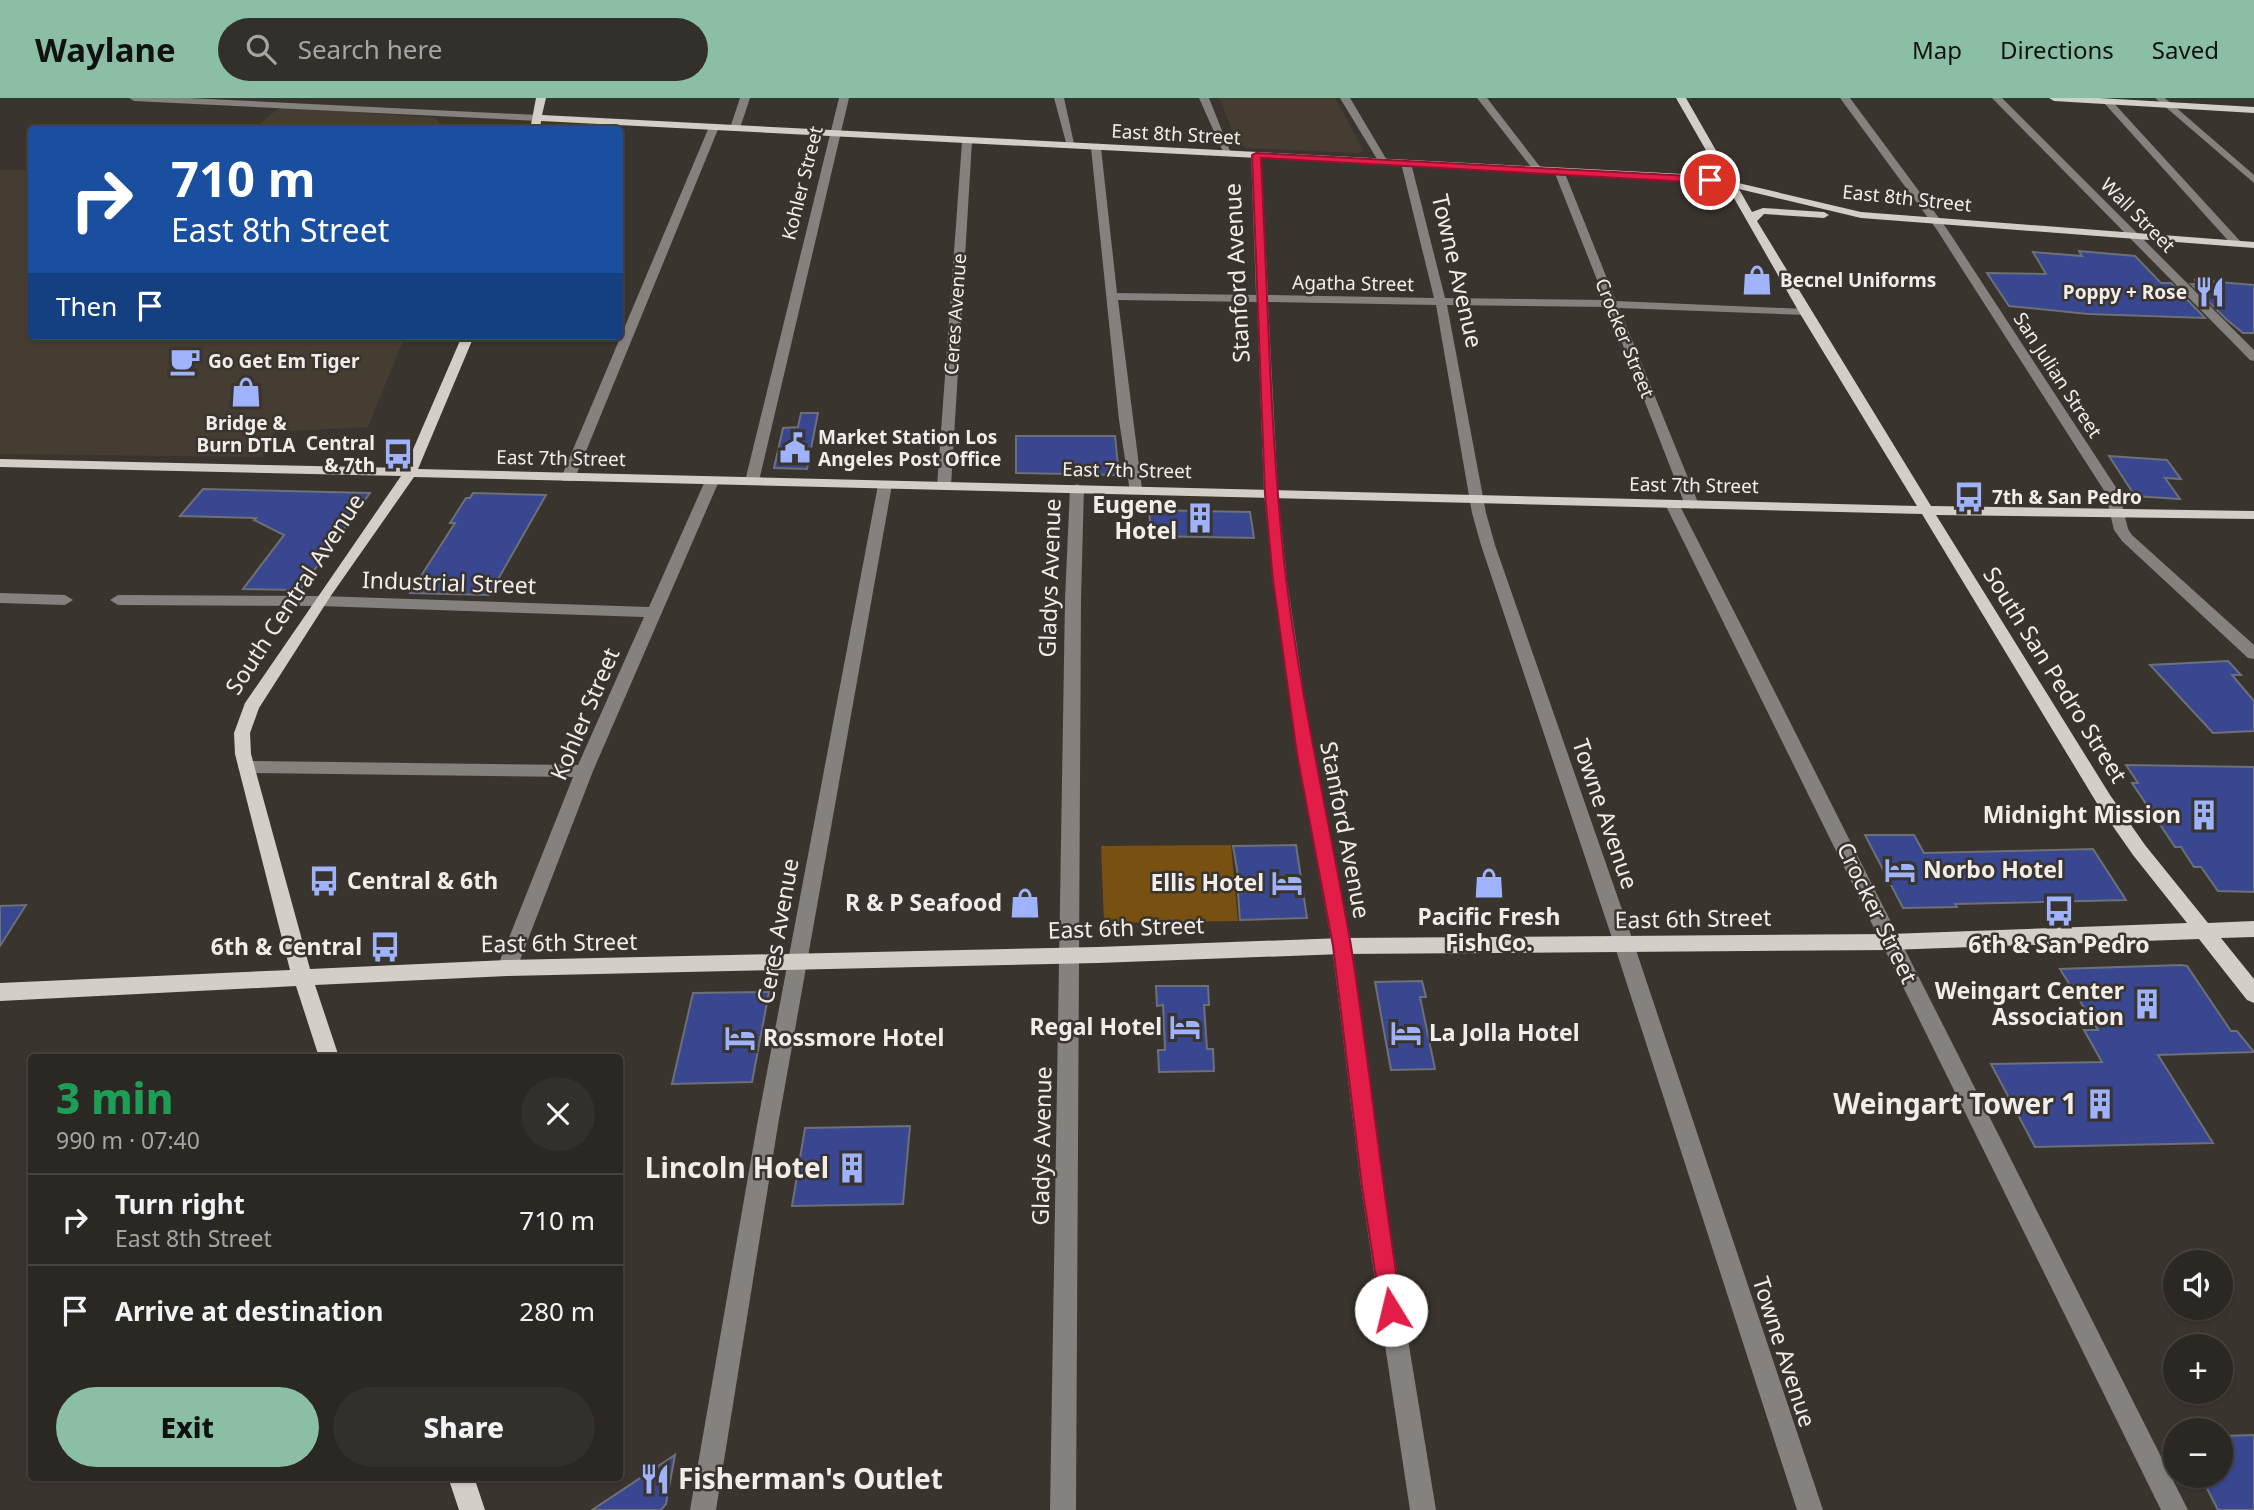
<!DOCTYPE html>
<meta charset="utf-8">
<style>
:root{--surface:#2b2722;--page:#332f2a;--text:#f1f3f6;--muted:#a6a5a5;--line:#474440;--accent:#8abfa5}
body{margin:0;font-family:"Noto Sans",sans-serif;background:var(--page);color:var(--text);height:100vh;display:flex;flex-direction:column;font-size:26px;white-space:nowrap}
*{box-sizing:border-box;margin:0}
p{font-size:23px;color:var(--muted)}
.icon{flex:none;width:38px;height:38px;fill:none;stroke:currentColor;stroke-width:2;stroke-linecap:round;stroke-linejoin:round}
.map{position:relative;flex:1;overflow:hidden}
.side{position:absolute;left:28px;top:956px;width:595px;height:427px;display:flex;flex-direction:column;background:var(--surface);border-radius:7px;box-shadow:0 2px 5px #0004,0 0 0 2px var(--line)}
.side>*{flex:none}
.hud{position:absolute;left:28px;top:28px;width:595px;height:214px;border-radius:7px;box-shadow:0 2px 5px #0004,0 0 0 2px var(--line);background:#1a4fa0;color:#fff;overflow:hidden}
.controls{position:absolute;left:2163px;top:1152px;display:grid;gap:14px}
.controls a{display:grid;place-items:center;width:70px;height:70px;border-radius:50%;background:var(--surface);box-shadow:0 2px 5px #0004,0 0 0 2px var(--line);font-size:35px}
.pin{position:absolute;display:grid;place-items:center;width:60px;height:60px;color:#fff;margin:-30px;border:4px solid #fff;border-radius:50%;box-shadow:0 2px 7px #0007}
.me{position:absolute;width:77px;margin:-38px;rotate:351deg;stroke-linejoin:round;filter:drop-shadow(0 0 5px #0008)}
.turn{display:flex;align-items:center;gap:24px;height:147px;padding:0 28px;font-size:32px}
.turn .icon{width:91px;height:91px;stroke-width:2.5}
.turn b{display:block;font-size:49px;line-height:60px}
.then{display:flex;align-items:center;height:66px;padding:0 28px;background:#0003;gap:14px;font-size:26px}
.round{display:grid;place-items:center;flex:none;width:74px;height:74px;border-radius:37px;background:var(--page)}
.head{display:flex;align-items:center;justify-content:space-between;height:119px;padding:0 28px}
h1{font-size:42px;font-weight:800;line-height:52px;color:#1e9e55}
.cta{display:flex;gap:14px;margin-top:auto;padding:14px 28px}
.cta a{flex:1;height:80px;border-radius:42px;background:var(--accent);color:#111;font-size:28px;font-weight:800;line-height:80px;text-align:center}
.cta a+a{background:var(--page);color:var(--text)}
ul{padding:0;list-style:none}
li{display:flex;align-items:center;gap:21px;height:91px;padding:0 28px;border-top:2px solid var(--line)}
li div{flex:1}
li b{display:block;font-size:26px}
li em{font-style:normal}
header{display:flex;align-items:center;gap:42px;box-sizing:border-box;height:98px;padding:0 35px;background:var(--accent);color:#111}
header strong{font-size:33px}
nav{display:flex;gap:38px;margin-inline-start:auto;font-size:24px}
.search{width:490px;height:63px;background:var(--page);display:flex;align-items:center;gap:18px;box-sizing:border-box;padding:0 24px;border-radius:38px;color:var(--muted);font-size:26px}
.map>svg:first-child{display:block}
.built{fill:#463d32}
.green{fill:#785010}
.building{fill:#38478f;stroke:#6d7077;stroke-width:2}
.lines{fill:none;stroke-linecap:round;stroke-linejoin:round}
.minor{fill:#84817e;fill-rule:evenodd}
.major{fill:#d3cec7;fill-rule:evenodd}
.route{fill:#e11d48;stroke:#92132f;stroke-width:2}
.labels{text-anchor:middle;stroke-width:5;stroke-linejoin:round;paint-order:stroke}
.far-street-label{font-size:19px;fill:#f1edea;stroke:#39342e}
.far-poi-label{font-size:19px;font-weight:bold;fill:#f1edea;stroke:#39342e;text-anchor:start}
.street-label{font-size:23px;fill:#f1edea;stroke:#39342e}
.poi-label{font-size:23px;font-weight:bold;fill:#f1edea;stroke:#39342e;text-anchor:end}
.near-poi-label{font-size:28px;font-weight:bold;fill:#f1edea;stroke:#39342e;text-anchor:end}
</style>
<header>
<strong>Waylane</strong>
<div class="search"><svg class="icon" aria-label="search" viewBox="0 0 24 24"><circle cx="10" cy="10" r="6"/><path d="M15 15l6 6"/></svg>Search here</div>
<nav><a>Map</a><a>Directions</a><a>Saved</a></nav>
</header>
<div class="map">
<svg width="2254" height="1412" viewBox="0 0 2254 1412">
<rect width="100%" height="100%" fill="#39342e"/>
<g class="built">
<path d="M 1219,0 L 1335,0 L 1364,53 L 1357,55 L 1247,50 L 1238,46 Z"/>
<path d="M 280,9 L 435,20 L 445,30 L 460,31 L 253,32 Z"/>
<path d="M 0,72 L 31,72 L 32,238 L 405,238 L 368,329 L 274,334 L 262,359 L 0,356 Z"/>
</g>
<path class="green" d="M 1231,747 L 1238,823 L 1104,825 L 1101,748 Z"/>
<g class="building">
<path d="M 2079,153 L 2135,158 L 2161,185 L 2171,185 L 2205,220 L 2088,216 L 2009,208 L 1987,175 L 2046,176 L 2033,154 L 2082,158 Z"/>
<path d="M 2195,182 L 2254,187 L 2254,235 L 2243,235 L 2226,221 L 2191,186 L 2197,186 Z"/>
<path d="M 801,315 L 818,315 L 807,371 L 774,370 L 783,330 L 798,329 Z"/>
<path d="M 1016,338 L 1115,338 L 1119,377 L 1016,375 Z"/>
<path d="M 2109,358 L 2167,362 L 2181,381 L 2165,380 L 2180,401 L 2135,398 Z"/>
<path d="M 203,391 L 370,395 L 300,492 L 243,491 L 284,437 L 254,422 L 256,420 L 180,418 Z"/>
<path d="M 473,395 L 546,397 L 489,497 L 410,495 L 455,425 L 450,425 L 466,400 L 470,400 Z"/>
<path d="M 1149,412 L 1250,414 L 1254,440 L 1151,438 Z"/>
<path d="M 2228,563 L 2241,577 L 2232,577 L 2254,603 L 2254,633 L 2213,635 L 2150,567 Z"/>
<path d="M 2126,667 L 2254,669 L 2254,794 L 2218,793 L 2201,769 L 2194,769 L 2181,749 L 2175,749 L 2132,685 L 2138,685 Z"/>
<path d="M 1865,737 L 1914,737 L 1924,755 L 2093,751 L 2126,802 L 1955,806 L 1957,809 L 1903,810 Z"/>
<path d="M 1296,747 L 1307,820 L 1240,822 L 1238,795 L 1241,795 L 1233,748 Z"/>
<path d="M 26,807 L 0,848 L 0,808 Z"/>
<path d="M 2181,867 L 2187,868 L 2231,933 L 2237,933 L 2254,954 L 2158,957 L 2213,1045 L 2035,1049 L 1991,966 L 2102,964 L 2084,932 L 2098,932 L 2060,871 Z"/>
<path d="M 1422,883 L 1426,899 L 1420,899 L 1435,971 L 1391,972 L 1375,884 Z"/>
<path d="M 1156,888 L 1208,888 L 1209,907 L 1204,907 L 1207,951 L 1213,951 L 1214,973 L 1159,974 L 1158,952 L 1165,952 L 1163,907 L 1157,908 Z"/>
<path d="M 769,894 L 752,984 L 672,986 L 693,895 Z"/>
<path d="M 910,1028 L 903,1106 L 792,1108 L 805,1030 Z"/>
<path d="M 2254,1337 L 2254,1412 L 2218,1412 L 2200,1377 L 2221,1377 L 2221,1338 Z"/>
<path d="M 675,1357 L 666,1406 L 661,1412 L 592,1412 Z"/>
</g>
<g class="lines">
<g class="minor">
<path d="M 129,0 L 189,0 L 538,17 L 543,20 L 538,23 L 134,3 Z"/>
<path d="M 740,0 L 750,0 L 740,30 L 735,33 L 730,30 Z"/>
<path d="M 839,0 L 849,0 L 759,383 L 752,387 L 745,383 Z"/>
<path d="M 1054,0 L 1064,0 L 1075,50 L 1067,48 Z"/>
<path d="M 1199,0 L 1209,0 L 1232,58 L 1224,56 Z"/>
<path d="M 1340,0 L 1350,0 L 1388,64 L 1386,66 L 1380,66 Z"/>
<path d="M 1477,0 L 1487,0 L 1541,70 L 1541,74 L 1535,74 Z"/>
<path d="M 1840,0 L 1850,0 L 1947,131 L 2119,394 L 2128,431 L 2132,437 L 2254,547 L 2254,561 L 2248,560 L 2122,443 L 2114,432 L 2105,394 L 1937,132 Z"/>
<path d="M 1992,0 L 2002,0 L 2254,252 L 2254,263 L 2250,262 Z"/>
<path d="M 2155,0 L 2165,0 L 2254,77 L 2254,85 Z"/>
<path d="M 2105,2 L 2111,2 L 2241,144 L 2241,148 L 2233,148 L 2105,6 Z"/>
<path d="M 714,26 L 719,29 L 575,380 L 573,383 L 563,383 L 561,380 L 709,29 Z"/>
<path d="M 967,41 L 972,44 L 951,388 L 944,392 L 937,388 L 962,44 Z"/>
<path d="M 1096,47 L 1101,50 L 1117,195 L 1256,197 L 1251,57 L 1256,54 L 1261,57 L 1268,197 L 1434,200 L 1401,65 L 1406,62 L 1411,65 L 1445,200 L 1605,202 L 1554,73 L 1559,70 L 1564,73 L 1616,203 L 1805,211 L 1811,214 L 1805,217 L 1619,210 L 1699,407 L 1692,411 L 1685,407 L 1608,209 L 1447,207 L 1486,415 L 1495,447 L 1634,846 L 1823,1412 L 1797,1412 L 1614,846 L 1481,447 L 1472,415 L 1436,207 L 1268,204 L 1278,396 L 1287,482 L 1313,656 L 1352,848 L 1383,1089 L 1436,1412 L 1410,1412 L 1361,1089 L 1332,848 L 1297,656 L 1273,482 L 1264,396 L 1257,204 L 1118,202 L 1142,391 L 1135,395 L 1130,394 L 1119,322 L 1091,50 Z"/>
<path d="M 712,379 L 719,383 L 593,673 L 517,870 L 514,876 L 507,878 L 500,876 L 497,870 L 573,679 L 247,675 L 241,674 L 238,669 L 241,664 L 247,663 L 578,667 L 644,519 L 320,508 L 118,507 L 110,502 L 118,497 L 320,498 L 649,509 L 705,383 Z"/>
<path d="M 885,383 L 892,387 L 778,1027 L 716,1412 L 690,1412 L 757,1027 L 878,387 Z"/>
<path d="M 1077,386 L 1084,390 L 1081,501 L 1076,1412 L 1050,1412 L 1065,501 L 1070,390 Z"/>
<path d="M 1672,402 L 1679,406 L 1743,531 L 2188,1412 L 2161,1412 L 1665,406 Z"/>
<path d="M 0,495 L 65,497 L 73,502 L 65,507 L 0,505 Z"/>
</g>
<g class="major">
<path d="M 536,0 L 546,0 L 542,17 L 1683,76 L 1723,82 L 1676,0 L 1686,0 L 1734,84 L 1861,114 L 2254,144 L 2254,150 L 1861,120 L 1739,91 L 1752,114 L 1763,110 L 1824,114 L 1829,117 L 1824,120 L 1764,116 L 1757,123 L 1931,408 L 2254,413 L 2254,421 L 1936,417 L 2110,697 L 2145,747 L 2208,825 L 2254,823 L 2254,839 L 2221,840 L 2254,881 L 2254,905 L 2247,902 L 2199,841 L 1890,852 L 1342,856 L 1098,865 L 507,878 L 315,887 L 339,959 L 319,959 L 296,888 L 0,903 L 0,885 L 290,872 L 235,656 L 234,635 L 245,605 L 401,378 L 0,369 L 0,361 L 405,370 L 462,238 L 474,238 L 418,371 L 1917,408 L 1799,214 L 1727,88 L 1683,82 L 541,23 L 540,32 L 530,32 ZM 414,379 L 1922,416 L 2098,707 L 2133,757 L 2187,825 L 1890,836 L 1342,840 L 1098,849 L 507,862 L 310,871 L 251,656 L 250,635 L 259,610 L 330,499 Z"/>
<path d="M 2049,0 L 2099,0 L 2254,9 L 2254,15 L 2054,3 Z"/>
<path d="M 448,1379 L 474,1379 L 485,1412 L 459,1412 Z"/>
</g>
</g>
<path class="route" d="M 1256,55 L 1710,79 L 1715,82 L 1710,85 L 1261,60 C 1268,200 1270,341 1286,480 C 1301,604 1330,725 1351,848 C 1370,969 1382,1091 1402,1212 L 1399,1220 L 1391,1223 L 1384,1220 L 1381,1212 L 1362,1089 L 1333,848 L 1297,656 L 1273,482 L 1265,396 L 1252,57 Z"/>
<defs>
<g id="shop-bare" transform="scale(2.415)"><path d="M-5-2.5h2.3a2.7 3.5 0 0 1 5.4 0H5L5.5 6h-11ZM-1.5-2.5h3a1.5 2.3 0 0 0-3 0Z" fill="#9fb3fd" stroke="#39342e" stroke-width="2.5" paint-order="stroke"/></g>
<g id="restaurant-bare" transform="scale(2.415)"><path d="M-5-6h1v4h1v-4h1v4h1v-4h1v5L-1.5 .5V6h-2V.5L-5-1ZM5-6V6H3V1.5H1.5Q1.5-4 5-6Z" fill="#9fb3fd" stroke="#39342e" stroke-width="2.5" paint-order="stroke"/></g>
<g id="cafe-bare" transform="scale(2.415)"><path d="M-5.5-4.5H6V0H3Q3 3.5 0 3.5H-2.5Q-5.5 3.5-5.5 0ZM3-3.2v2h1.7v-2ZM-6 4.5H4V6H-6Z" fill="#9fb3fd" stroke="#39342e" stroke-width="2.5" paint-order="stroke"/></g>
<g id="civic-bare" transform="scale(2.415)"><path d="M-.6-6.5H3V-4.5H.6V-3L4-1V1h2V6H-6V1h2V-1L-.6-3ZM-1.2 2.5V6h2.4V2.5Z" fill="#9fb3fd" stroke="#39342e" stroke-width="2.5" paint-order="stroke"/></g>
<g id="bus-bare" transform="scale(2.415)"><path d="M-5-6H5V4H4V6H2V4H-2V6H-4V4H-5ZM-3.5-4V0h7V-4ZM-3.5 1.2v1.5H-2V1.2ZM2 1.2v1.5H3.5V1.2Z" fill="#9fb3fd" stroke="#39342e" stroke-width="2.5" paint-order="stroke"/></g>
<g id="building-bare" transform="scale(2.415)"><path d="M-4-6H4V6H1V3H-1V6H-4ZM-2.5-4.3h1.7v1.8h-1.7ZM.8-4.3h1.7v1.8H.8ZM-2.5-1h1.7V.8h-1.7ZM.8-1h1.7V.8H.8Z" fill="#9fb3fd" stroke="#39342e" stroke-width="2.5" paint-order="stroke"/></g>
<g id="hotel-bare" transform="scale(2.415)"><path d="M-6-4.5h1.5V1H6V5H4.5V3h-9V5H-6ZM-4 0a1.8 1.8 0 1 1 3.6 0ZM.5 0V-2.5h3Q6-2.5 6 0Z" fill="#9fb3fd" stroke="#39342e" stroke-width="2.5" paint-order="stroke"/></g>
</defs>
<g fill-rule="evenodd">
<use href="#shop-bare" x="1757" y="182"/>
<use href="#restaurant-bare" x="2210" y="194"/>
<use href="#cafe-bare" x="185" y="263"/>
<use href="#shop-bare" x="246" y="294"/>
<use href="#civic-bare" x="795" y="350"/>
<use href="#bus-bare" x="398" y="356"/>
<use href="#bus-bare" x="1969" y="399"/>
<use href="#building-bare" x="1200" y="420"/>
<use href="#building-bare" x="2204" y="717"/>
<use href="#hotel-bare" x="1900" y="772"/>
<use href="#bus-bare" x="324" y="783"/>
<use href="#hotel-bare" x="1287" y="785"/>
<use href="#shop-bare" x="1489" y="785"/>
<use href="#shop-bare" x="1025" y="805"/>
<use href="#bus-bare" x="2059" y="813"/>
<use href="#bus-bare" x="385" y="849"/>
<use href="#building-bare" x="2147" y="906"/>
<use href="#hotel-bare" x="1185" y="929"/>
<use href="#hotel-bare" x="1406" y="935"/>
<use href="#hotel-bare" x="740" y="940"/>
<use href="#building-bare" x="2100" y="1006"/>
<use href="#building-bare" x="852" y="1070"/>
<use href="#restaurant-bare" x="655" y="1381"/>
</g>
<g class="labels">
<g class="far-street-label">
<text transform="translate(1176 36) rotate(3)" y="7">East 8th Street</text>
<text transform="translate(802 85) rotate(-76)" y="7">Kohler Street</text>
<text transform="translate(1907 100) rotate(6)" y="7">East 8th Street</text>
<text transform="translate(2138 117) rotate(45)" y="7">Wall Street</text>
<text transform="translate(1353 185) rotate(1)" y="7">Agatha Street</text>
<text transform="translate(955 216) rotate(-86)" y="7">Ceres Avenue</text>
<text transform="translate(1625 240) rotate(68)" y="7">Crocker Street</text>
<text transform="translate(2058 277) rotate(57)" y="7">San Julian Street</text>
<text transform="translate(561 360) rotate(1)" y="7">East 7th Street</text>
<text transform="translate(1127 372) rotate(1)" y="7">East 7th Street</text>
<text transform="translate(1694 387) rotate(1)" y="7">East 7th Street</text>
</g>
<g class="far-poi-label">
<text x="1780" y="189">Becnel Uniforms</text>
<text x="2187" y="201" text-anchor="end">Poppy + Rose</text>
<text x="208" y="270">Go Get Em Tiger</text>
<text x="246" y="332" text-anchor="middle">Bridge &amp;<tspan x="246" dy="22">Burn DTLA</tspan></text>
<text x="818" y="346">Market Station Los<tspan x="818" dy="22">Angeles Post Office</tspan></text>
<text x="375" y="352" text-anchor="end">Central<tspan x="375" dy="22">&amp; 7th</tspan></text>
<text x="1992" y="406">7th &amp; San Pedro</text>
</g>
<g class="street-label">
<text transform="translate(1457 173) rotate(77)" y="8">Towne Avenue</text>
<text transform="translate(1237 175) rotate(-93)" y="8">Stanford Avenue</text>
<text transform="translate(1050 480) rotate(-88)" y="8">Gladys Avenue</text>
<text transform="translate(449 485) rotate(2)" y="8">Industrial Street</text>
<text transform="translate(295 496) rotate(-57)" y="8">South Central Avenue</text>
<text transform="translate(2055 577) rotate(58)" y="8">South San Pedro Street</text>
<text transform="translate(585 616) rotate(-67)" y="8">Kohler Street</text>
<text transform="translate(1605 716) rotate(71)" y="8">Towne Avenue</text>
<text transform="translate(1345 732) rotate(79)" y="8">Stanford Avenue</text>
<text transform="translate(1877 815) rotate(64)" y="8">Crocker Street</text>
<text transform="translate(1693 821) rotate(-1)" y="8">East 6th Street</text>
<text transform="translate(1126 830) rotate(-2)" y="8">East 6th Street</text>
<text transform="translate(778 833) rotate(-80)" y="8">Ceres Avenue</text>
<text transform="translate(559 845) rotate(-1)" y="8">East 6th Street</text>
<text transform="translate(1042 1048) rotate(-89)" y="8">Gladys Avenue</text>
<text transform="translate(1784 1254) rotate(72)" y="8">Towne Avenue</text>
</g>
<g class="poi-label">
<text x="1177" y="415">Eugene<tspan x="1177" dy="26">Hotel</tspan></text>
<text x="2181" y="725">Midnight Mission</text>
<text x="1923" y="780" text-anchor="start">Norbo Hotel</text>
<text x="347" y="791" text-anchor="start">Central &amp; 6th</text>
<text x="1264" y="793">Ellis Hotel</text>
<text x="1002" y="813">R &amp; P Seafood</text>
<text x="1489" y="827" text-anchor="middle">Pacific Fresh<tspan x="1489" dy="26">Fish Co.</tspan></text>
<text x="2059" y="855" text-anchor="middle">6th &amp; San Pedro</text>
<text x="362" y="857">6th &amp; Central</text>
<text x="2124" y="901">Weingart Center<tspan x="2124" dy="26">Association</tspan></text>
<text x="1162" y="937">Regal Hotel</text>
<text x="1429" y="943" text-anchor="start">La Jolla Hotel</text>
<text x="763" y="948" text-anchor="start">Rossmore Hotel</text>
</g>
<g class="near-poi-label">
<text x="2077" y="1016">Weingart Tower 1</text>
<text x="829" y="1080">Lincoln Hotel</text>
<text x="678" y="1391" text-anchor="start">Fisherman's Outlet</text>
</g>
</g>
</svg>
<div class="controls">
<a><svg class="icon" aria-label="sound" viewBox="0 0 24 24"><path d="M4 9h4l5-4v14l-5-4H4zM17 9q2 3 0 6"/></svg></a>
<a>+</a>
<a>−</a>
</div>
<div class="pin" style="left:1710px;top:82px;background:#d93025"><svg class="icon" aria-label="arrive" viewBox="0 0 24 24"><path d="M6 21V4h12l-3 4 3 4H6"/></svg></div>
<svg class="me" style="left:1391px;top:1212px" viewBox="-20 -20 40 40"><circle r="19" fill="#fff"/><path d="M0-13L10 11 0 6-10 11z" fill="#e11d48"/></svg>
<div class="hud">
<div class="turn"><svg class="icon" aria-label="right" viewBox="0 0 24 24"><path d="M7 20v-9h11M14 6l5 5-5 5"/></svg><div><b>710 m</b>East 8th Street</div></div>
<div class="then">Then<svg class="icon" aria-label="arrive" viewBox="0 0 24 24"><path d="M6 21V4h12l-3 4 3 4H6"/></svg></div>
</div>
<section class="side">
<div class="head"><div><h1>3 min</h1><p>990 m · 07:40</p></div><a class="round"><svg class="icon" aria-label="close" viewBox="0 0 24 24"><path d="M6 6l12 12M18 6L6 18"/></svg></a></div>
<ul>
<li><svg class="icon" aria-label="right" viewBox="0 0 24 24"><path d="M7 20v-9h11M14 6l5 5-5 5"/></svg><div><b>Turn right</b><p>East 8th Street</p></div><em>710 m</em></li>
<li><svg class="icon" aria-label="arrive" viewBox="0 0 24 24"><path d="M6 21V4h12l-3 4 3 4H6"/></svg><div><b>Arrive at destination</b></div><em>280 m</em></li>
</ul>
<div class="cta"><a>Exit</a><a>Share</a></div>
</section>
</div>
